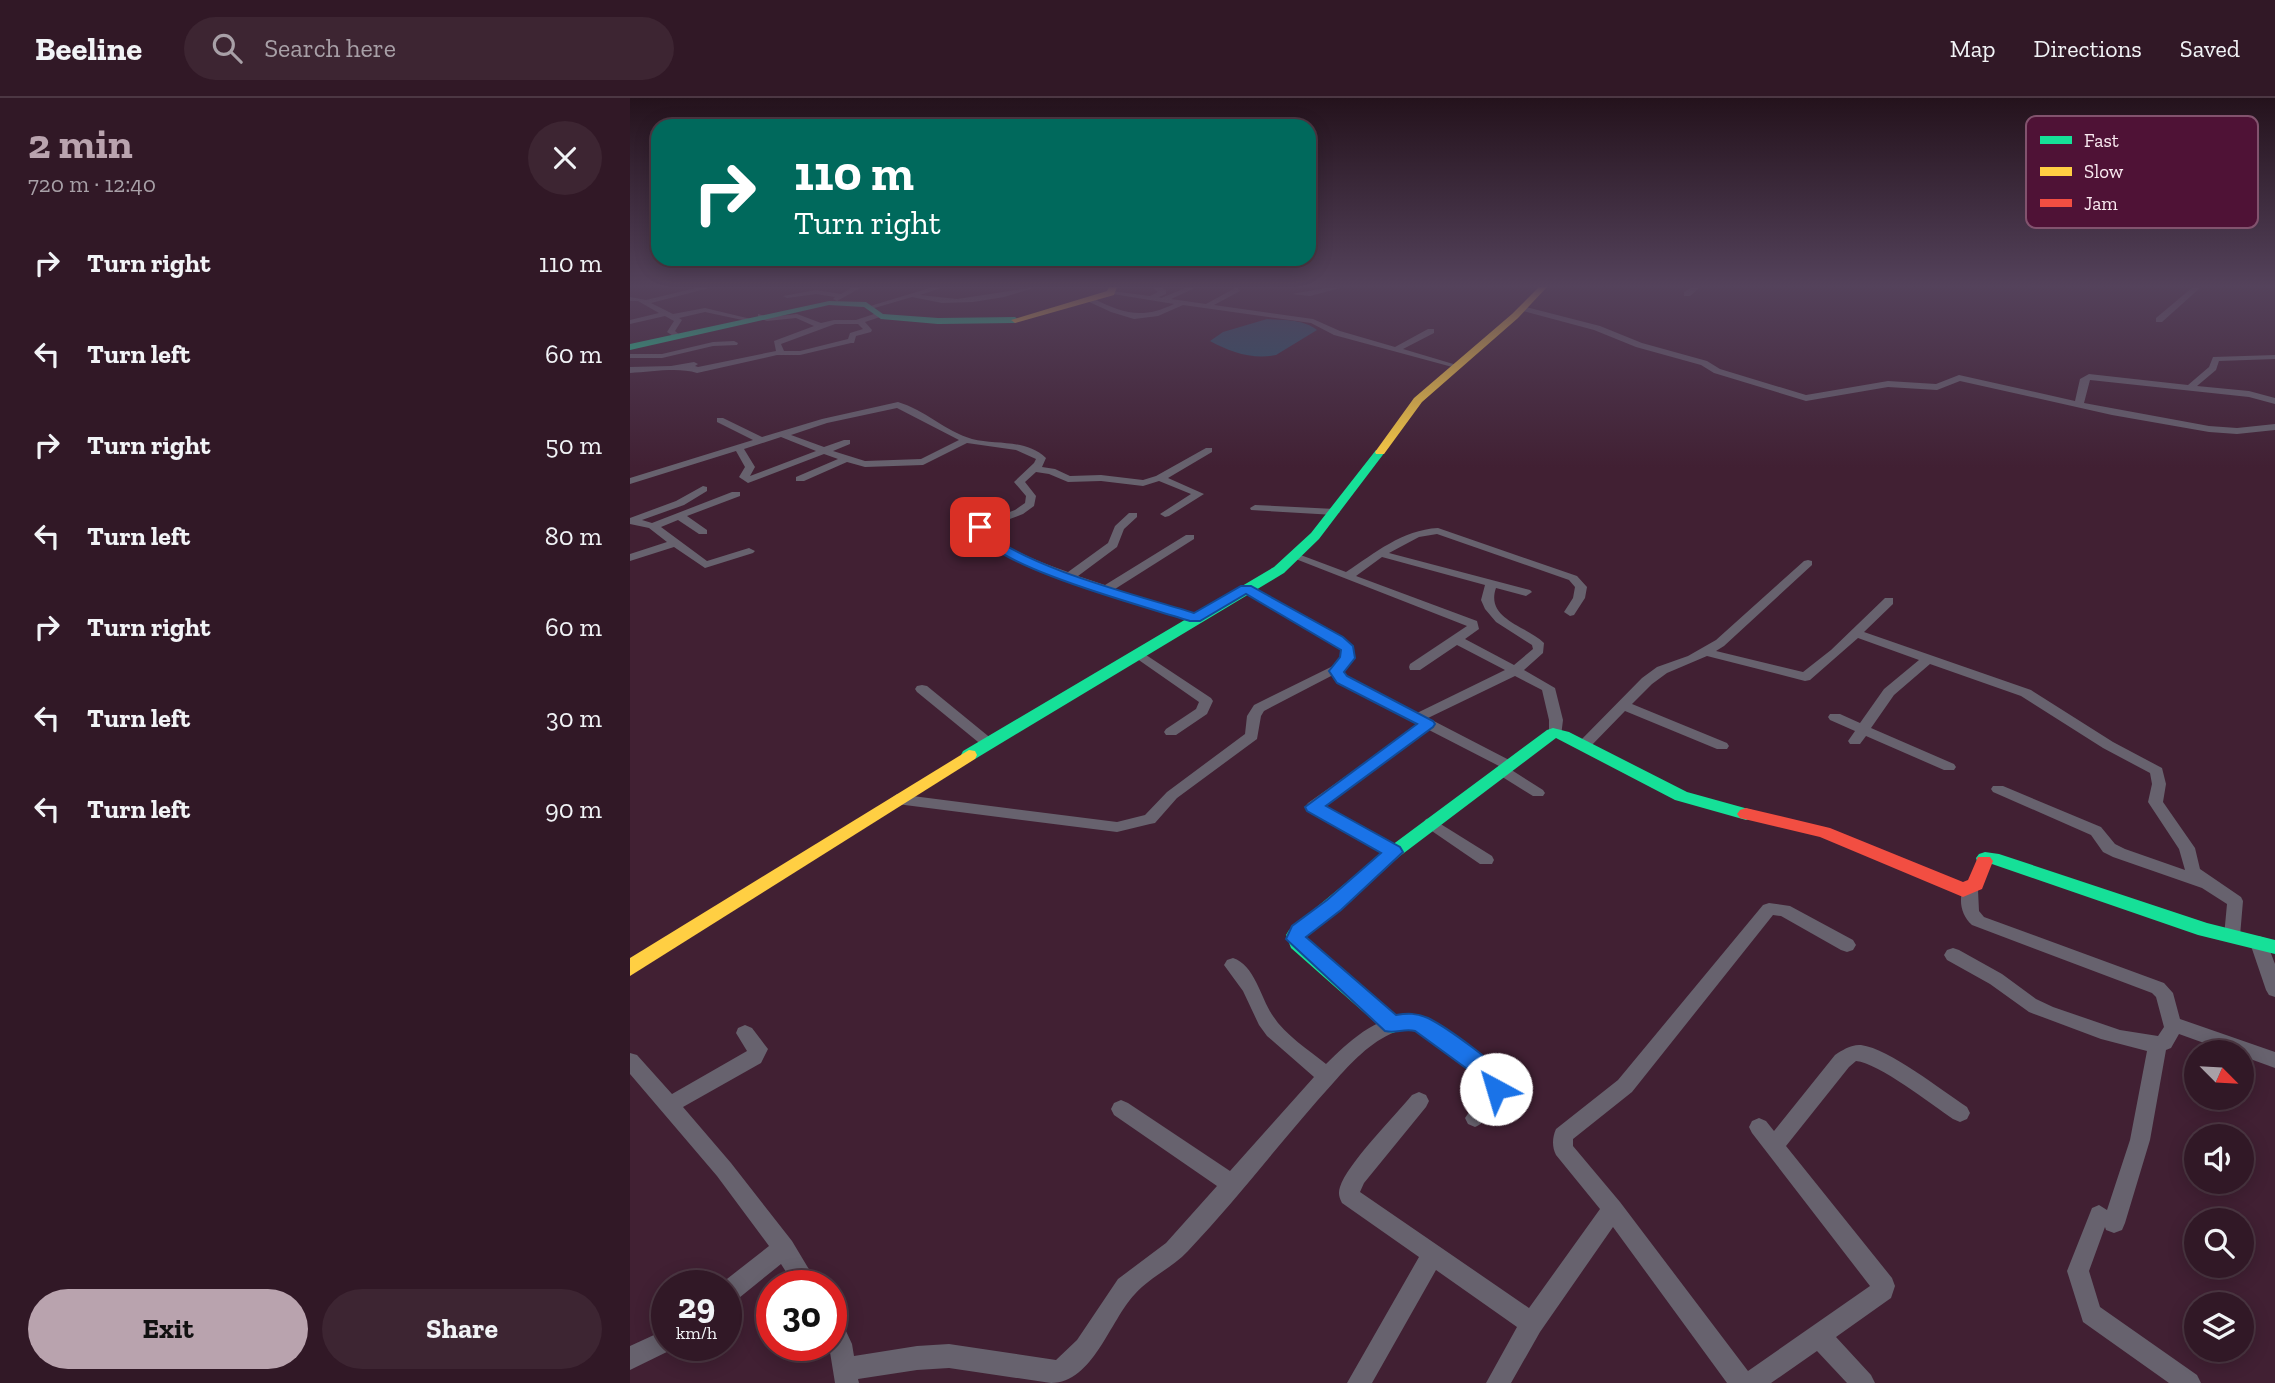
<!DOCTYPE html>
<meta charset="utf-8">
<style>
:root{--surface:#311826;--page:#3d2532;--text:#f1f3f6;--muted:#a8a0a7;--line:#4c3743;--accent:#b9a3ae}
body{margin:0;font-family:"Zilla Slab",serif;background:var(--page);color:var(--text);height:100vh;display:flex;flex-direction:column;font-size:26px;white-space:nowrap}
*{box-sizing:border-box;margin:0}
p{font-size:23px;color:var(--muted)}
.icon{flex:none;width:38px;height:38px;fill:none;stroke:currentColor;stroke-width:2;stroke-linecap:round;stroke-linejoin:round}
.map{position:relative;flex:1;overflow:hidden}
.drawer{display:flex;flex-direction:column;background:var(--surface);width:630px}
.drawer>*{flex:none}
.hud{position:absolute;left:21px;top:21px;width:665px;height:147px;border-radius:21px;box-shadow:0 4px 18px #0003,0 0 0 2px var(--line);background:#00695c;color:#fff;overflow:hidden}
.needle{width:46px;rotate:114deg}
.fabs{position:absolute;left:1554px;top:942px;display:grid;gap:14px}
.fabs a{display:grid;place-items:center;width:70px;height:70px;border-radius:50%;background:var(--surface);box-shadow:0 4px 18px #0003,0 0 0 2px var(--line);font-size:35px}
.speed{position:absolute;left:21px;top:1172px;display:flex;gap:14px;font-size:35px;font-weight:700;text-align:center}
.speed>*{display:grid;place-content:center;width:91px;height:91px;border-radius:50%;background:var(--surface);box-shadow:0 4px 18px #0003,0 0 0 2px var(--line);line-height:1}
.speed small{font-size:18px;font-weight:400}
.speed .limit{border:10px solid #d22;background:#fff;color:#111}
.pin{position:absolute;display:grid;place-items:center;width:60px;height:60px;color:#fff;margin:-30px;border-radius:14px;box-shadow:0 4px 10px #0006}
.me{position:absolute;width:77px;margin:-38px;rotate:321deg;stroke-linejoin:round;filter:drop-shadow(0 0 5px #0008)}
.turn{display:flex;align-items:center;gap:24px;height:147px;padding:0 28px;font-size:32px}
.turn .icon{width:91px;height:91px;stroke-width:2.5}
.turn b{display:block;font-size:49px;line-height:60px}
.round{display:grid;place-items:center;flex:none;width:74px;height:74px;border-radius:37px;background:var(--page)}
.head{display:flex;align-items:center;justify-content:space-between;height:119px;padding:0 28px}
h1{font-size:42px;font-weight:800;line-height:52px;color:var(--accent)}
.action{display:flex;gap:14px;margin-top:auto;padding:14px 28px}
.action a{flex:1;height:80px;border-radius:42px;background:var(--accent);color:#111;font-size:28px;font-weight:800;line-height:80px;text-align:center}
.action a+a{background:var(--page);color:var(--text)}
ul{padding:0;list-style:none}
li{display:flex;align-items:center;gap:21px;height:91px;padding:0 28px}
li div{flex:1}
li b{display:block;font-size:26px}
li em{font-style:normal}
header{display:flex;align-items:center;gap:42px;box-sizing:border-box;height:98px;padding:0 35px;background:var(--surface);border-bottom:2px solid var(--line)}
header strong{font-size:33px}
nav{display:flex;gap:38px;margin-inline-start:auto;font-size:24px}
.search{width:490px;height:63px;background:var(--page);display:flex;align-items:center;gap:18px;box-sizing:border-box;padding:0 24px;border-radius:38px;color:var(--muted);font-size:26px}
main{display:flex;flex:1;min-height:0}
.map>svg:first-child{display:block}
.water{fill:#24566c}
.lines{fill:none;stroke-linecap:round;stroke-linejoin:round}
.street{fill:#67626e;fill-rule:evenodd}
.fast{fill:#16e098;fill-rule:evenodd}
.slow{fill:#ffcf43;fill-rule:evenodd}
.jam{fill:#f24e42;fill-rule:evenodd}
.route{fill:#1a73e8;stroke:#114b97;stroke-width:2}
.key{fill:#4f1236;stroke:#82536e;stroke-width:2}
.key-label{font-size:19px;fill:#faeaf1}
</style>
<header>
<strong>Beeline</strong>
<div class="search"><svg class="icon" aria-label="search" viewBox="0 0 24 24"><circle cx="10" cy="10" r="6"/><path d="M15 15l6 6"/></svg>Search here</div>
<nav><a>Map</a><a>Directions</a><a>Saved</a></nav>
</header>
<main>
<section class="drawer">
<div class="head"><div><h1>2 min</h1><p>720 m · 12:40</p></div><a class="round"><svg class="icon" aria-label="close" viewBox="0 0 24 24"><path d="M6 6l12 12M18 6L6 18"/></svg></a></div>
<ul>
<li><svg class="icon" aria-label="right" viewBox="0 0 24 24"><path d="M7 20v-9h11M14 6l5 5-5 5"/></svg><div><b>Turn right</b></div><em>110 m</em></li>
<li><svg class="icon" aria-label="left" viewBox="0 0 24 24"><path d="M17 20v-9H6M10 6l-5 5 5 5"/></svg><div><b>Turn left</b></div><em>60 m</em></li>
<li><svg class="icon" aria-label="right" viewBox="0 0 24 24"><path d="M7 20v-9h11M14 6l5 5-5 5"/></svg><div><b>Turn right</b></div><em>50 m</em></li>
<li><svg class="icon" aria-label="left" viewBox="0 0 24 24"><path d="M17 20v-9H6M10 6l-5 5 5 5"/></svg><div><b>Turn left</b></div><em>80 m</em></li>
<li><svg class="icon" aria-label="right" viewBox="0 0 24 24"><path d="M7 20v-9h11M14 6l5 5-5 5"/></svg><div><b>Turn right</b></div><em>60 m</em></li>
<li><svg class="icon" aria-label="left" viewBox="0 0 24 24"><path d="M17 20v-9H6M10 6l-5 5 5 5"/></svg><div><b>Turn left</b></div><em>30 m</em></li>
<li><svg class="icon" aria-label="left" viewBox="0 0 24 24"><path d="M17 20v-9H6M10 6l-5 5 5 5"/></svg><div><b>Turn left</b></div><em>90 m</em></li>
</ul>
<div class="action"><a>Exit</a><a>Share</a></div>
</section>
<div class="map">
<svg width="1645" height="1285" viewBox="0 0 1645 1285">
<rect width="100%" height="100%" fill="#412033"/>
<path class="water" d="M 637,221 C 653,222 674,221 687,232 L 646,257 C 623,262 600,254 580,243 L 593,234 Z"/>
<g class="lines">
<g class="street">
<path d="M 70,189 L 83,189 L 21,205 L 43,216 L 75,210 L 121,221 L 117,223 L 75,214 L 49,220 L 52,222 L 45,233 L 52,239 L 48,241 L 37,234 L 44,223 L 35,218 L 0,226 L 0,222 L 29,215 L 8,203 L 0,203 L 0,199 L 16,202 Z"/>
<path d="M 223,189 L 232,189 L 207,203 L 203,201 L 205,199 L 186,196 L 157,200 L 153,198 L 186,192 L 211,196 Z"/>
<path d="M 303,189 L 314,189 L 290,197 L 327,201 L 407,189 L 374,199 L 343,204 L 312,205 L 282,199 L 241,211 L 237,209 Z"/>
<path d="M 522,189 L 530,189 L 536,192 L 536,196 L 529,199 L 531,200 L 558,189 L 567,189 L 541,201 L 576,206 L 607,189 L 610,193 L 584,207 L 683,221 L 710,233 L 765,249 L 798,231 L 804,231 L 804,235 L 773,251 L 830,268 L 826,270 L 704,237 L 681,225 L 553,207 L 528,218 L 504,221 L 481,214 L 455,202 L 462,200 C 493,215 511,222 544,206 L 477,195 L 481,193 L 520,198 L 528,194 Z"/>
<path d="M 701,189 L 714,189 L 680,198 L 662,196 Z"/>
<path d="M 1062,189 L 1070,189 L 1060,198 L 1054,198 L 1054,194 Z"/>
<path d="M 1563,189 L 1571,189 L 1532,224 L 1526,224 L 1526,220 Z"/>
<path d="M 892,208 L 970,228 L 1012,245 L 1077,263 L 1090,271 L 1176,297 L 1258,283 L 1306,286 L 1329,277 L 1445,303 L 1450,281 L 1459,276 L 1558,287 L 1579,269 L 1583,259 L 1645,257 L 1645,261 L 1589,263 L 1586,272 L 1567,288 L 1619,293 L 1645,300 L 1645,306 L 1619,299 L 1460,282 L 1454,305 L 1579,328 L 1607,330 L 1645,326 L 1645,332 L 1607,336 L 1579,334 L 1482,317 L 1330,283 L 1307,292 L 1258,289 L 1176,303 L 1084,275 L 1071,267 L 1006,249 L 964,232 L 889,212 L 888,210 Z"/>
<path d="M 247,215 L 251,217 L 250,219 L 235,224 L 242,232 L 241,234 L 226,238 L 224,245 L 221,245 L 170,257 L 147,257 L 67,275 C 48,269 21,274 0,275 L 0,269 L 41,268 L 64,264 L 68,266 L 65,268 L 68,269 L 146,253 L 144,243 L 184,228 L 166,220 L 137,223 L 128,220 L 128,216 L 138,219 L 167,216 L 191,225 L 204,222 L 226,222 ZM 205,226 L 228,226 L 233,231 L 220,235 L 218,241 L 170,253 L 154,253 L 151,246 Z"/>
<path d="M 104,243 L 108,245 L 107,247 L 83,248 L 32,260 L 0,260 L 0,256 L 32,256 L 83,244 Z"/>
<path d="M 268,304 C 295,312 315,333 342,341 C 367,347 396,341 416,360 L 412,369 L 425,371 L 440,378 L 471,377 L 513,382 L 526,378 L 576,350 L 582,350 L 582,354 L 538,380 L 574,396 L 539,418 L 535,419 L 530,416 L 561,396 L 529,383 L 513,388 L 471,383 L 438,384 L 419,376 L 406,374 L 395,384 L 406,398 L 404,408 L 393,416 L 353,431 C 377,452 408,463 438,474 L 478,445 L 485,428 L 499,415 L 507,415 L 507,419 L 494,431 L 487,449 L 448,478 L 475,487 L 556,437 L 564,437 L 564,441 L 485,491 L 569,517 L 571,520 L 569,523 L 561,523 C 496,501 392,478 342,432 L 342,428 L 385,412 L 395,405 L 396,398 L 384,384 L 404,365 L 406,361 L 386,352 L 337,345 L 293,367 L 235,369 L 217,364 L 174,383 L 166,383 L 166,379 L 208,361 L 194,356 L 118,385 L 109,379 L 115,369 L 106,353 L 0,386 L 0,380 L 123,342 L 87,324 L 87,320 L 93,320 L 132,339 L 192,321 ZM 267,310 L 329,342 L 291,361 L 235,363 L 203,353 L 220,346 L 220,342 L 214,342 L 194,349 L 161,337 L 197,325 ZM 151,339 L 186,353 L 120,378 L 125,369 L 114,351 Z"/>
<path d="M 73,388 L 77,389 L 77,393 L 54,407 L 12,422 L 22,425 L 102,394 L 110,394 L 110,398 L 57,418 L 77,432 L 77,436 L 69,436 L 48,422 L 31,429 L 77,463 L 119,450 L 125,453 L 123,455 L 75,470 L 44,449 L 0,463 L 0,456 L 37,444 L 19,430 L 0,426 L 0,420 L 46,403 Z"/>
<path d="M 625,407 L 705,411 L 710,414 L 705,417 L 621,412 L 620,410 Z"/>
<path d="M 808,430 L 947,478 L 957,489 L 955,500 L 944,517 L 940,518 L 934,514 L 943,500 L 945,489 L 939,482 L 807,436 L 789,439 L 759,455 L 900,492 L 902,494 L 896,498 L 866,490 C 855,521 897,528 914,545 L 913,555 L 894,572 L 925,590 L 933,622 L 931,638 L 926,639 L 919,635 L 919,622 L 912,592 L 885,578 L 798,620 L 883,664 L 885,667 L 880,671 L 913,692 L 915,695 L 913,698 L 903,698 L 866,675 L 864,672 L 869,668 L 799,632 L 694,708 L 770,750 L 772,754 L 770,758 L 758,758 L 678,713 L 675,709 L 678,705 L 789,626 L 707,584 L 703,577 L 634,613 L 631,618 L 627,641 L 547,700 L 525,725 L 520,726 L 487,734 L 267,706 L 260,701 L 267,696 L 487,724 L 515,717 L 537,694 L 615,636 L 617,618 L 624,607 L 705,567 L 712,559 L 712,552 L 704,545 L 612,493 L 612,489 L 616,487 L 712,539 L 724,551 L 724,560 L 714,573 L 717,578 L 787,615 L 875,572 L 827,547 L 790,572 L 780,572 L 779,569 L 780,566 L 837,528 L 658,458 L 660,456 L 668,456 L 716,474 C 745,455 772,432 808,430 ZM 752,459 L 855,487 L 851,502 L 855,511 L 866,524 L 902,547 L 903,551 L 884,567 L 835,541 L 849,531 L 847,523 L 726,478 Z"/>
<path d="M 1178,462 L 1182,463 L 1182,467 L 1094,548 L 1086,553 L 1173,574 L 1201,552 L 1255,500 L 1263,500 L 1263,506 L 1234,534 L 1401,592 L 1483,644 L 1532,670 L 1536,686 L 1533,704 L 1565,750 L 1570,771 L 1611,799 L 1613,803 L 1610,838 L 1608,843 L 1602,844 L 1596,843 L 1594,838 L 1597,806 L 1572,790 L 1483,759 L 1473,754 L 1461,737 L 1363,694 L 1361,691 L 1363,688 L 1373,688 L 1471,729 L 1485,746 L 1495,751 L 1555,772 L 1549,751 L 1518,704 L 1522,686 L 1520,675 L 1473,650 L 1391,598 L 1300,566 L 1264,597 L 1241,630 L 1324,666 L 1326,669 L 1324,672 L 1314,672 L 1236,638 L 1230,646 L 1220,646 L 1218,643 L 1225,633 L 1200,622 L 1198,619 L 1200,616 L 1210,616 L 1230,625 L 1254,591 L 1289,562 L 1228,540 L 1180,582 L 1175,583 L 1077,558 L 1037,575 L 1022,586 L 1002,606 L 1097,645 L 1099,648 L 1097,651 L 1087,651 L 995,613 L 958,651 L 948,651 L 946,648 L 948,645 L 1012,580 L 1027,569 L 1058,558 L 1086,542 L 1174,463 Z"/>
<path d="M 507,551 L 581,600 L 583,603 L 577,616 L 546,637 L 536,637 L 534,634 L 536,631 L 566,611 L 569,604 L 503,558 L 501,555 Z"/>
<path d="M 292,587 L 297,588 L 363,642 L 365,645 L 363,648 L 353,648 L 287,594 L 285,591 L 287,588 Z"/>
<path d="M 801,720 L 862,758 L 864,762 L 862,766 L 850,766 L 796,729 L 793,725 L 796,721 Z"/>
<path d="M 1340,786 L 1346,788 L 1348,792 L 1349,813 L 1354,819 L 1534,885 L 1543,895 L 1550,921 L 1645,954 L 1645,970 L 1612,958 L 1612,954 L 1599,954 L 1549,936 L 1541,950 L 1536,952 L 1520,1042 L 1495,1125 L 1492,1132 L 1484,1135 L 1476,1132 L 1475,1129 L 1459,1173 L 1470,1209 L 1567,1277 L 1571,1285 L 1539,1285 L 1453,1224 L 1437,1173 L 1462,1110 L 1469,1107 L 1477,1112 L 1500,1042 L 1517,953 L 1471,941 L 1399,914 L 1360,886 L 1317,862 L 1314,857 L 1317,852 L 1323,850 L 1329,852 L 1372,876 L 1406,901 L 1423,909 L 1490,932 L 1528,938 L 1534,929 L 1526,899 L 1522,895 L 1342,827 C 1331,817 1328,802 1334,788 Z"/>
<path d="M 1139,805 L 1160,808 L 1223,842 L 1226,847 L 1223,852 L 1217,854 L 1211,852 L 1151,818 L 1143,817 L 1002,994 L 943,1041 L 943,1048 L 990,1104 L 1118,1273 L 1240,1188 L 1122,1035 L 1119,1029 L 1122,1023 L 1129,1020 L 1136,1023 L 1144,1033 L 1205,957 C 1212,952 1222,946 1231,947 C 1260,951 1311,992 1337,1009 L 1340,1015 L 1337,1021 L 1330,1024 L 1323,1021 C 1302,1007 1249,965 1226,963 L 1219,969 L 1156,1048 L 1262,1180 L 1265,1188 L 1261,1200 L 1206,1239 L 1241,1277 L 1245,1285 L 1217,1285 L 1187,1253 L 1141,1285 L 1097,1285 L 983,1129 L 910,1234 L 881,1285 L 856,1285 L 887,1229 L 806,1172 L 742,1285 L 717,1285 L 789,1159 L 712,1105 C 709,1099 708,1095 710,1089 C 717,1066 765,1018 782,997 L 789,994 L 796,997 L 799,1003 L 796,1009 L 734,1085 L 730,1094 L 899,1210 L 970,1111 L 926,1057 C 922,1049 922,1040 926,1031 L 988,982 L 1133,807 Z"/>
<path d="M 1629,838 L 1635,840 L 1645,866 L 1645,899 L 1639,897 L 1636,892 L 1620,845 L 1623,840 Z"/>
<path d="M 603,860 C 625,867 631,901 643,918 C 655,937 679,952 696,966 C 723,939 758,907 798,922 L 870,971 L 878,984 C 873,999 860,1023 845,1029 L 838,1026 L 835,1020 L 857,988 L 856,983 L 786,932 C 778,931 772,931 765,934 C 740,944 721,965 704,984 C 654,1039 609,1099 558,1153 C 542,1170 520,1179 505,1196 C 480,1222 463,1285 421,1285 L 319,1270 L 287,1272 L 228,1281 L 229,1285 L 205,1285 L 199,1248 L 201,1248 L 201,1215 L 209,1218 L 222,1246 L 224,1258 L 287,1248 L 319,1246 L 426,1262 L 447,1242 L 488,1181 L 536,1145 L 587,1088 L 484,1017 L 481,1011 L 484,1005 L 491,1002 L 498,1005 L 600,1073 L 684,979 L 637,938 L 629,927 L 613,893 L 594,867 L 597,862 Z"/>
<path d="M 115,927 L 122,930 L 138,951 L 131,965 L 53,1009 L 101,1065 L 162,1143 L 189,1188 L 165,1188 L 151,1166 L 104,1204 L 96,1207 L 96,1188 L 88,1188 L 139,1148 L 87,1078 L 0,976 L 0,955 L 7,957 L 42,996 L 117,953 L 106,935 L 108,930 Z"/>
<path d="M 37,1231 L 37,1248 L 46,1248 L 45,1250 L 0,1272 L 0,1248 Z"/>
</g>
<g class="fast">
<path d="M 199,203 L 236,204 L 253,216 L 308,220 L 385,219 L 389,222 L 385,225 L 308,226 L 251,221 L 234,209 L 199,207 L 0,252 L 0,246 Z"/>
<path d="M 746,352 L 755,354 L 689,441 L 654,475 L 345,661 L 333,661 L 331,657 L 333,653 L 644,469 L 681,435 Z"/>
<path d="M 923,630 L 939,634 L 1057,694 L 1122,712 L 1125,716 L 1122,720 L 1116,722 L 1045,702 L 926,640 L 770,758 L 676,839 L 769,921 L 772,927 L 769,933 L 762,935 L 755,933 L 661,850 L 656,837 L 659,832 L 758,750 L 917,632 Z"/>
<path d="M 1355,754 L 1369,756 L 1577,825 L 1645,842 L 1645,856 L 1568,837 L 1362,766 L 1354,769 L 1348,767 L 1346,760 L 1349,756 Z"/>
</g>
<g class="slow">
<path d="M 479,189 L 487,189 L 484,197 L 385,225 L 381,222 L 477,193 Z"/>
<path d="M 909,189 L 917,189 L 888,220 L 792,304 L 754,356 L 746,356 L 745,354 L 784,300 L 882,216 Z"/>
<path d="M 339,652 L 345,653 L 347,657 L 345,661 L 0,878 L 0,860 Z"/>
</g>
<path class="jam" d="M 1116,710 L 1200,730 L 1333,784 L 1338,782 L 1348,759 L 1360,759 L 1363,763 L 1352,791 L 1333,799 L 1190,739 L 1110,720 L 1107,716 L 1110,712 Z"/>
</g>
<linearGradient id="sky" x2="0" y2="1"><stop stop-color="#24121c"/><stop offset="0.51" stop-color="#54425b"/><stop offset="1" stop-color="#54425b" stop-opacity="0"/></linearGradient>
<rect width="1645" height="369" fill="url(#sky)"/>
<path class="route" d="M 350,425 L 354,426 L 354,432 C 396,470 507,497 564,515 L 611,488 L 621,488 L 713,539 L 723,548 L 725,560 L 714,574 L 717,578 L 803,623 L 805,626 L 803,629 L 696,708 L 770,749 L 773,754 L 711,812 L 676,839 L 766,917 C 778,915 786,915 798,920 C 816,929 870,967 879,984 L 874,997 L 866,1000 L 859,997 L 855,984 L 785,933 C 774,930 766,936 755,933 L 656,841 L 662,828 L 697,802 L 751,755 L 677,713 L 675,709 L 787,626 L 707,585 L 699,573 L 710,559 L 711,552 L 616,496 L 570,523 L 560,523 C 507,506 374,472 341,432 Z"/>
<rect x="1396" y="18" width="232" height="112" rx="10" class="key"/>
<rect x="1410" y="38" width="32" height="8" fill="#16e098"/>
<rect x="1410" y="69" width="32" height="9" fill="#ffcf43"/>
<rect x="1410" y="101" width="32" height="8" fill="#f24e42"/>
<g class="key-label">
<text x="1454" y="49">Fast</text>
<text x="1454" y="80">Slow</text>
<text x="1454" y="112">Jam</text>
</g>
</svg>
<div class="fabs">
<a><svg class="needle" viewBox="-14 -14 28 28"><path d="M0-13l5 13h-10z" fill="#e53935"/><path d="M0 13l5-13h-10z" fill="#a8a0a7"/></svg></a>
<a><svg class="icon" aria-label="sound" viewBox="0 0 24 24"><path d="M4 9h4l5-4v14l-5-4H4zM17 9q2 3 0 6"/></svg></a>
<a><svg class="icon" aria-label="search" viewBox="0 0 24 24"><circle cx="10" cy="10" r="6"/><path d="M15 15l6 6"/></svg></a>
<a><svg class="icon" aria-label="layers" viewBox="0 0 24 24"><path d="M12 4l9 5-9 5-9-5zM3 14l9 5 9-5"/></svg></a>
</div>
<div class="speed"><div>29<small>km/h</small></div><div class="limit">30</div></div>
<div class="pin" style="left:350px;top:429px;background:#d93025"><svg class="icon" aria-label="arrive" viewBox="0 0 24 24"><path d="M6 21V4h12l-3 4 3 4H6"/></svg></div>
<svg class="me" style="left:866px;top:991px" viewBox="-20 -20 40 40"><circle r="19" fill="#fff"/><path d="M0-13L10 11 0 6-10 11z" fill="#1a73e8"/></svg>
<div class="hud">
<div class="turn"><svg class="icon" aria-label="right" viewBox="0 0 24 24"><path d="M7 20v-9h11M14 6l5 5-5 5"/></svg><div><b>110 m</b>Turn right</div></div>
</div>
</div>
</main>
